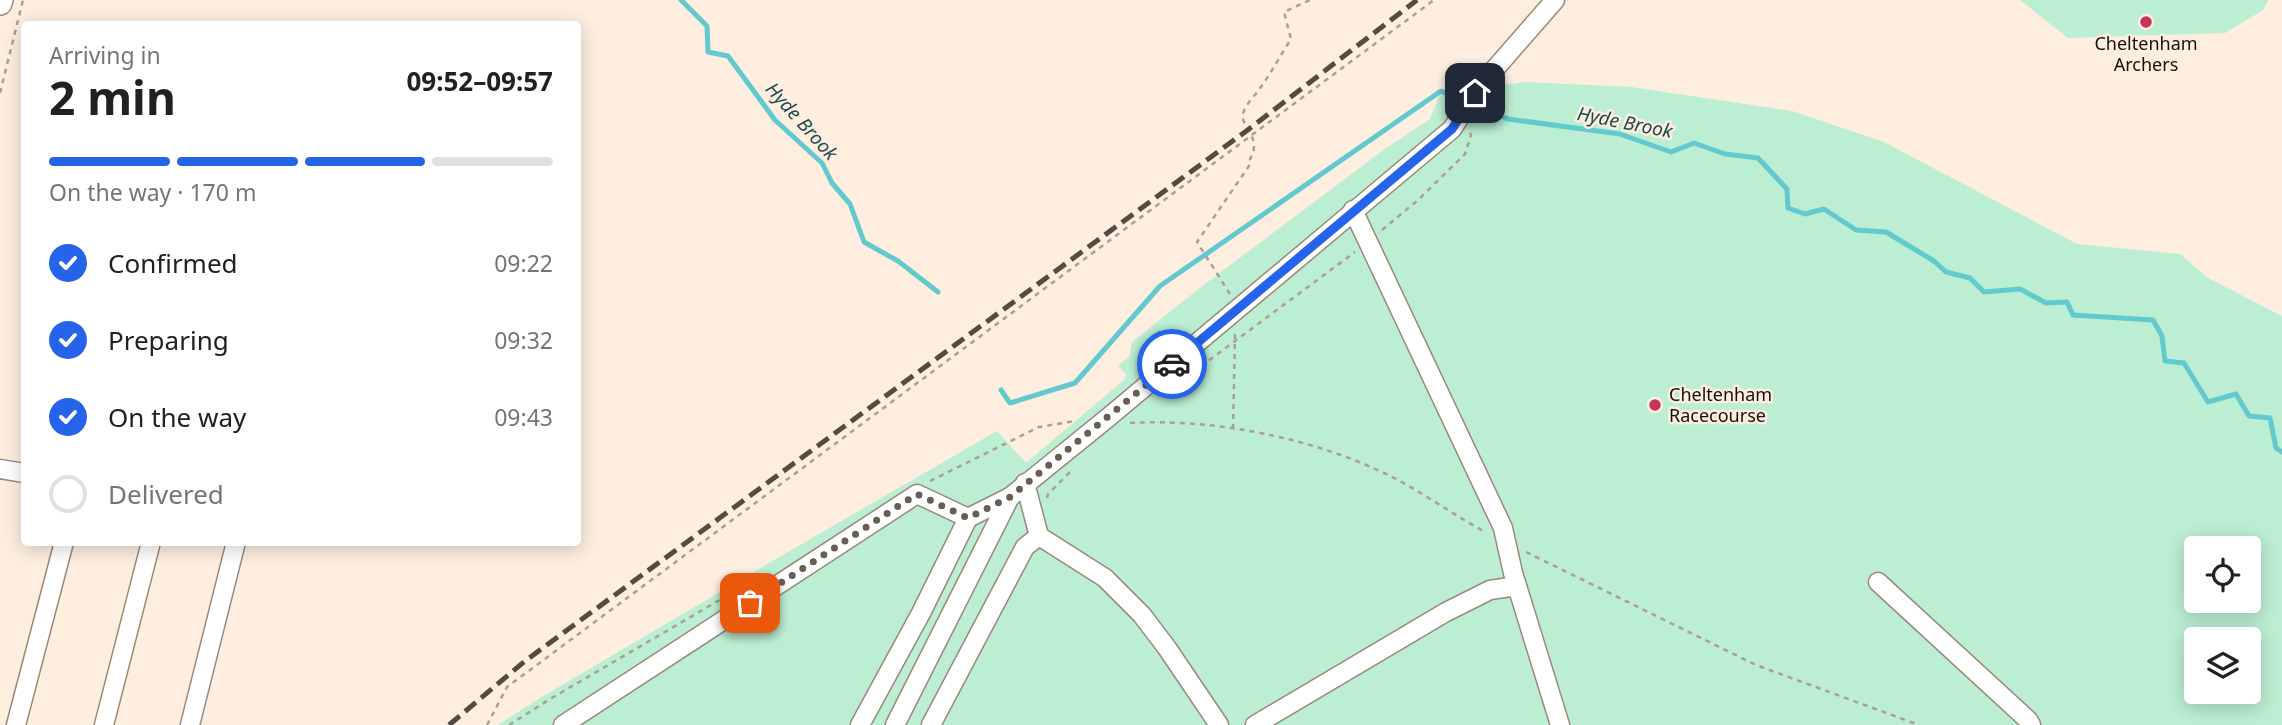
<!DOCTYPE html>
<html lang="en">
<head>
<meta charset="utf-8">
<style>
	:root { --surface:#fff; --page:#f2f2f2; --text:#202124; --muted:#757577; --line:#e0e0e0; --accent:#2563eb }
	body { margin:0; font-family:"Noto Sans",sans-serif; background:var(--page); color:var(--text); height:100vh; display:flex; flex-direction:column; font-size:26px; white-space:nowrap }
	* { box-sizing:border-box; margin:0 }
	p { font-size:23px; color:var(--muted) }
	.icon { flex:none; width:38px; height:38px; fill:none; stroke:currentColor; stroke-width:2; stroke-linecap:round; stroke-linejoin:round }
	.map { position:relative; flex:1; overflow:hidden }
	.side { position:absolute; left:21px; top:21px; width:560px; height:525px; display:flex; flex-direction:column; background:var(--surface); border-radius:7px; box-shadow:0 4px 18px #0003 }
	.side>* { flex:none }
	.controls { position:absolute; left:2184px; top:536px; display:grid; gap:14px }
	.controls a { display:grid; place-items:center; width:77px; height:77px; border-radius:7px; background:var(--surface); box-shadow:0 4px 18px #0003; font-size:35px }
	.pin { position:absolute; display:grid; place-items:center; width:60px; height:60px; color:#fff; margin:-30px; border-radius:14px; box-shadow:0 4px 10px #0006 }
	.courier { position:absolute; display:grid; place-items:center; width:70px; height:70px; margin:-35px; border:5px solid #2563eb; border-radius:50%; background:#fff; color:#222; box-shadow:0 2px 9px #0007 }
	.head em { font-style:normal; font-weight:700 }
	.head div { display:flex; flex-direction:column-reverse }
	.head { display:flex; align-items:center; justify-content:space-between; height:119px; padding:0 28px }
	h1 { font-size:46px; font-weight:700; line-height:52px }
	.bar { display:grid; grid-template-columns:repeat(4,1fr); gap:10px 7px; align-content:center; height:84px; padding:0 28px }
	.bar i { height:9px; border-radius:5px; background:var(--line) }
	.bar .on { background:var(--accent) }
	.bar p { grid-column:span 4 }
	ol { padding:0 28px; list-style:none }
	li { display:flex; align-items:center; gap:21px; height:77px }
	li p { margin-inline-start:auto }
	li .icon { padding:7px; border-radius:50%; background:var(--accent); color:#fff; stroke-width:4 }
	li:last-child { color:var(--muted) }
	li i { width:38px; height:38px; border:4px solid var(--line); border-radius:50% }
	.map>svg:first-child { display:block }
	.green { fill:#bbeed2; fill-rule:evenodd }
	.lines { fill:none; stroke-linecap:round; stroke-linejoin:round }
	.stream { stroke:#62cacf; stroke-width:5 }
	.minor-casing { stroke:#9a8979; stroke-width:21 }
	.major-casing { stroke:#9a8979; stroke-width:26 }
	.path { stroke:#ab9f94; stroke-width:2.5; stroke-dasharray:5 5; stroke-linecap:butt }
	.minor { stroke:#fff; stroke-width:18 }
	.major { stroke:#fff; stroke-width:23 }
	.rail { stroke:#544c43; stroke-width:5; stroke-dasharray:14 7; stroke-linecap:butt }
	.done { stroke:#685e56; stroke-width:7; stroke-dasharray:0 12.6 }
	.route { stroke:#2563eb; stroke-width:9 }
	.poi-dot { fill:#c43558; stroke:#fdeee0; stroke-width:2.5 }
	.labels { text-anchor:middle; stroke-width:5; stroke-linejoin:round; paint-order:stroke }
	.poi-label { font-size:18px; fill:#17110b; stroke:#fdeee0 }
	.water-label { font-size:19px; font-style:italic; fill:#1b4a4d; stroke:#fdeee0 }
</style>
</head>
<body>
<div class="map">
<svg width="2282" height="725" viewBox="0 0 2282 725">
	<rect width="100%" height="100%" fill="#fdeee0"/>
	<g class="green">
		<path d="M 2020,0 L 2268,0 L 2263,10 L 2225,33 L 2068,38 Z"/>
		<path d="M 1524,82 L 1631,87 L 1792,111 L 1884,142 L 2077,244 L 2180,254 L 2208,278 L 2282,316 L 2282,725 L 498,725 L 540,698 L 769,563 L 997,431 L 1026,463 L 1125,379 L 1126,374 L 1118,366 L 1129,357 L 1132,342 L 1201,287 L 1385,149 L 1430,119 L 1441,91 L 1485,99 L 1491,87 ZM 2196,548 L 2249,548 L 2249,600 L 2196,600 ZM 2196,639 L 2249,639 L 2249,691 L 2196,691 Z"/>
	</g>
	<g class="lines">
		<g class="stream">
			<path d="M 681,0 L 707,26 L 708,52 L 728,56 L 775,120 L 822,163 L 832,183 L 850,204 L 864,242 L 898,261 L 938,292"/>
			<path d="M 1001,390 L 1010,403 L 1075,383 L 1160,286 L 1441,91 L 1508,119 L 1620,134 L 1671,152 L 1694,143 L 1725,154 L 1758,158 L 1787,189 L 1788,208 L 1805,214 L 1824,209 L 1856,230 L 1886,232 L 1934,261 L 1946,272 L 1970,278 L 1984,292 L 2020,289 L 2046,303 L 2067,302 L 2073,315 L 2153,320 L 2162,336 L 2165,361 L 2184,363 L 2208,402 L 2236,394 L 2249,416 L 2270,418 L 2276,448 L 2282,452"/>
		</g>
		<defs>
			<g id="minor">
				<path d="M 1353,210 L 1503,528 L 1513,573 L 1560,725"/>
				<path d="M 0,469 L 24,473"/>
				<path d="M 1025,483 L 1039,536 L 1105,578 L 1142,615 L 1167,648 L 1219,725"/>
				<path d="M 1878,582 L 2028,720 L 2031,725"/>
				<path d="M 16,725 L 64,542"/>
				<path d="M 104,725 L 151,542"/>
				<path d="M 190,725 L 236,542"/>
				<path d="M 563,725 L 917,494 L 968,518 L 1010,497"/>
				<path d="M 860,725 L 921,613 L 968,518"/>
				<path d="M 895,725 L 1010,497 L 1110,416 L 1452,129 L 1480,86 L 1555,0"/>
				<path d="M 931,725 L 1025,547 L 1039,536"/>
				<path d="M 1255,725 L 1446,612 L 1490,590 L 1517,586"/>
			</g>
			<path id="major" d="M 0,3 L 1,0"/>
		</defs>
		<use href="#minor" class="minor-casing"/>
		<use href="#major" class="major-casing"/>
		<g class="path">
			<path d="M 0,93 L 23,0"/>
			<path d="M 1382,230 L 1418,200 L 1465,154 L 1471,135 L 1469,131"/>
			<path d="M 1230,294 L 1197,242 L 1251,163 L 1250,159 C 1263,137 1240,127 1243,114 C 1245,105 1253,98 1258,91 C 1270,75 1280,56 1291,39 L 1284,12 L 1310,0"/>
			<path d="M 1169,390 L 1355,252"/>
			<path d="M 1130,423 C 1214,418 1319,439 1394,478 C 1425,494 1454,515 1485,532"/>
			<path d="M 1233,429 L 1235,334"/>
			<path d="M 930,481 L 1039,427 L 1075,421"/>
			<path d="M 1047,498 L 1048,494 L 1072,470"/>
			<path d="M 1526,552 L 1756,665 L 1919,725"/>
			<path d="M 487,725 L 507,687 L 1434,0"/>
			<path d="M 509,725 L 550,699 L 735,591"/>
		</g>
		<use href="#minor" class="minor"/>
		<use href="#major" class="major"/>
		<path class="rail" d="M 449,725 L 525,661 L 1249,129 L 1417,0"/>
	</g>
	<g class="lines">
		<path class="done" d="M 750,603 L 917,494 L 968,518 L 1010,497 L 1172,364"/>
		<path class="route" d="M 1172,364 L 1452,129 L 1475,93"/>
	</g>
	<g class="poi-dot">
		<circle cx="2146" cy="22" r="7"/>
		<circle cx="1655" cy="405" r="7"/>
	</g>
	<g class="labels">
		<g class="poi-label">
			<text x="2146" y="50">Cheltenham<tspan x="2146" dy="21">Archers</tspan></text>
			<text x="1669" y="401" text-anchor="start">Cheltenham<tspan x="1669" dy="21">Racecourse</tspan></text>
		</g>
		<g class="water-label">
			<text transform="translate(802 121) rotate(48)" y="7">Hyde Brook</text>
			<text transform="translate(1625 122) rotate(11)" y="7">Hyde Brook</text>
		</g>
	</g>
</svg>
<div class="controls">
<a><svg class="icon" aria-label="locate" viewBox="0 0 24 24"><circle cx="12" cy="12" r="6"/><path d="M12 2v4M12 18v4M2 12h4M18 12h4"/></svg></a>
<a><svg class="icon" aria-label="layers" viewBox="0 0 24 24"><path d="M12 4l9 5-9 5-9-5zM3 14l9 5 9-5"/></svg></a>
</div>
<div class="pin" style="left:750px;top:603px;background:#ea580c"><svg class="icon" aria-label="bag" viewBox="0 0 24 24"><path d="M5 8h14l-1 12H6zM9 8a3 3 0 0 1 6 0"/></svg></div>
<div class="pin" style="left:1475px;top:93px;background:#1f2937"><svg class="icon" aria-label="home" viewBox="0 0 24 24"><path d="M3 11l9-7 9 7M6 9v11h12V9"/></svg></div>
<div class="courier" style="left:1172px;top:364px"><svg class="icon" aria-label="car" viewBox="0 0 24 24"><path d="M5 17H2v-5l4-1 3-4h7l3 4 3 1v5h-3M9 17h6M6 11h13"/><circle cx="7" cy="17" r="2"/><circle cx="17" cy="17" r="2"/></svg></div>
<section class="side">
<div class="head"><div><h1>2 min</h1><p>Arriving in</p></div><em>09:52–09:57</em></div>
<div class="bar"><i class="on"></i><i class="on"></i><i class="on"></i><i></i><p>On the way · 170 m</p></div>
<ol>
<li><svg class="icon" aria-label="check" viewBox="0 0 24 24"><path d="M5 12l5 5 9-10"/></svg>Confirmed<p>09:22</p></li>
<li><svg class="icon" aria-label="check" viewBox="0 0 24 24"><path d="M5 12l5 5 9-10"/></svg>Preparing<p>09:32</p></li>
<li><svg class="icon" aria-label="check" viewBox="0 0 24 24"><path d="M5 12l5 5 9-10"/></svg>On the way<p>09:43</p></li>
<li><i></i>Delivered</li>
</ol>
</section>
</div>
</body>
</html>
